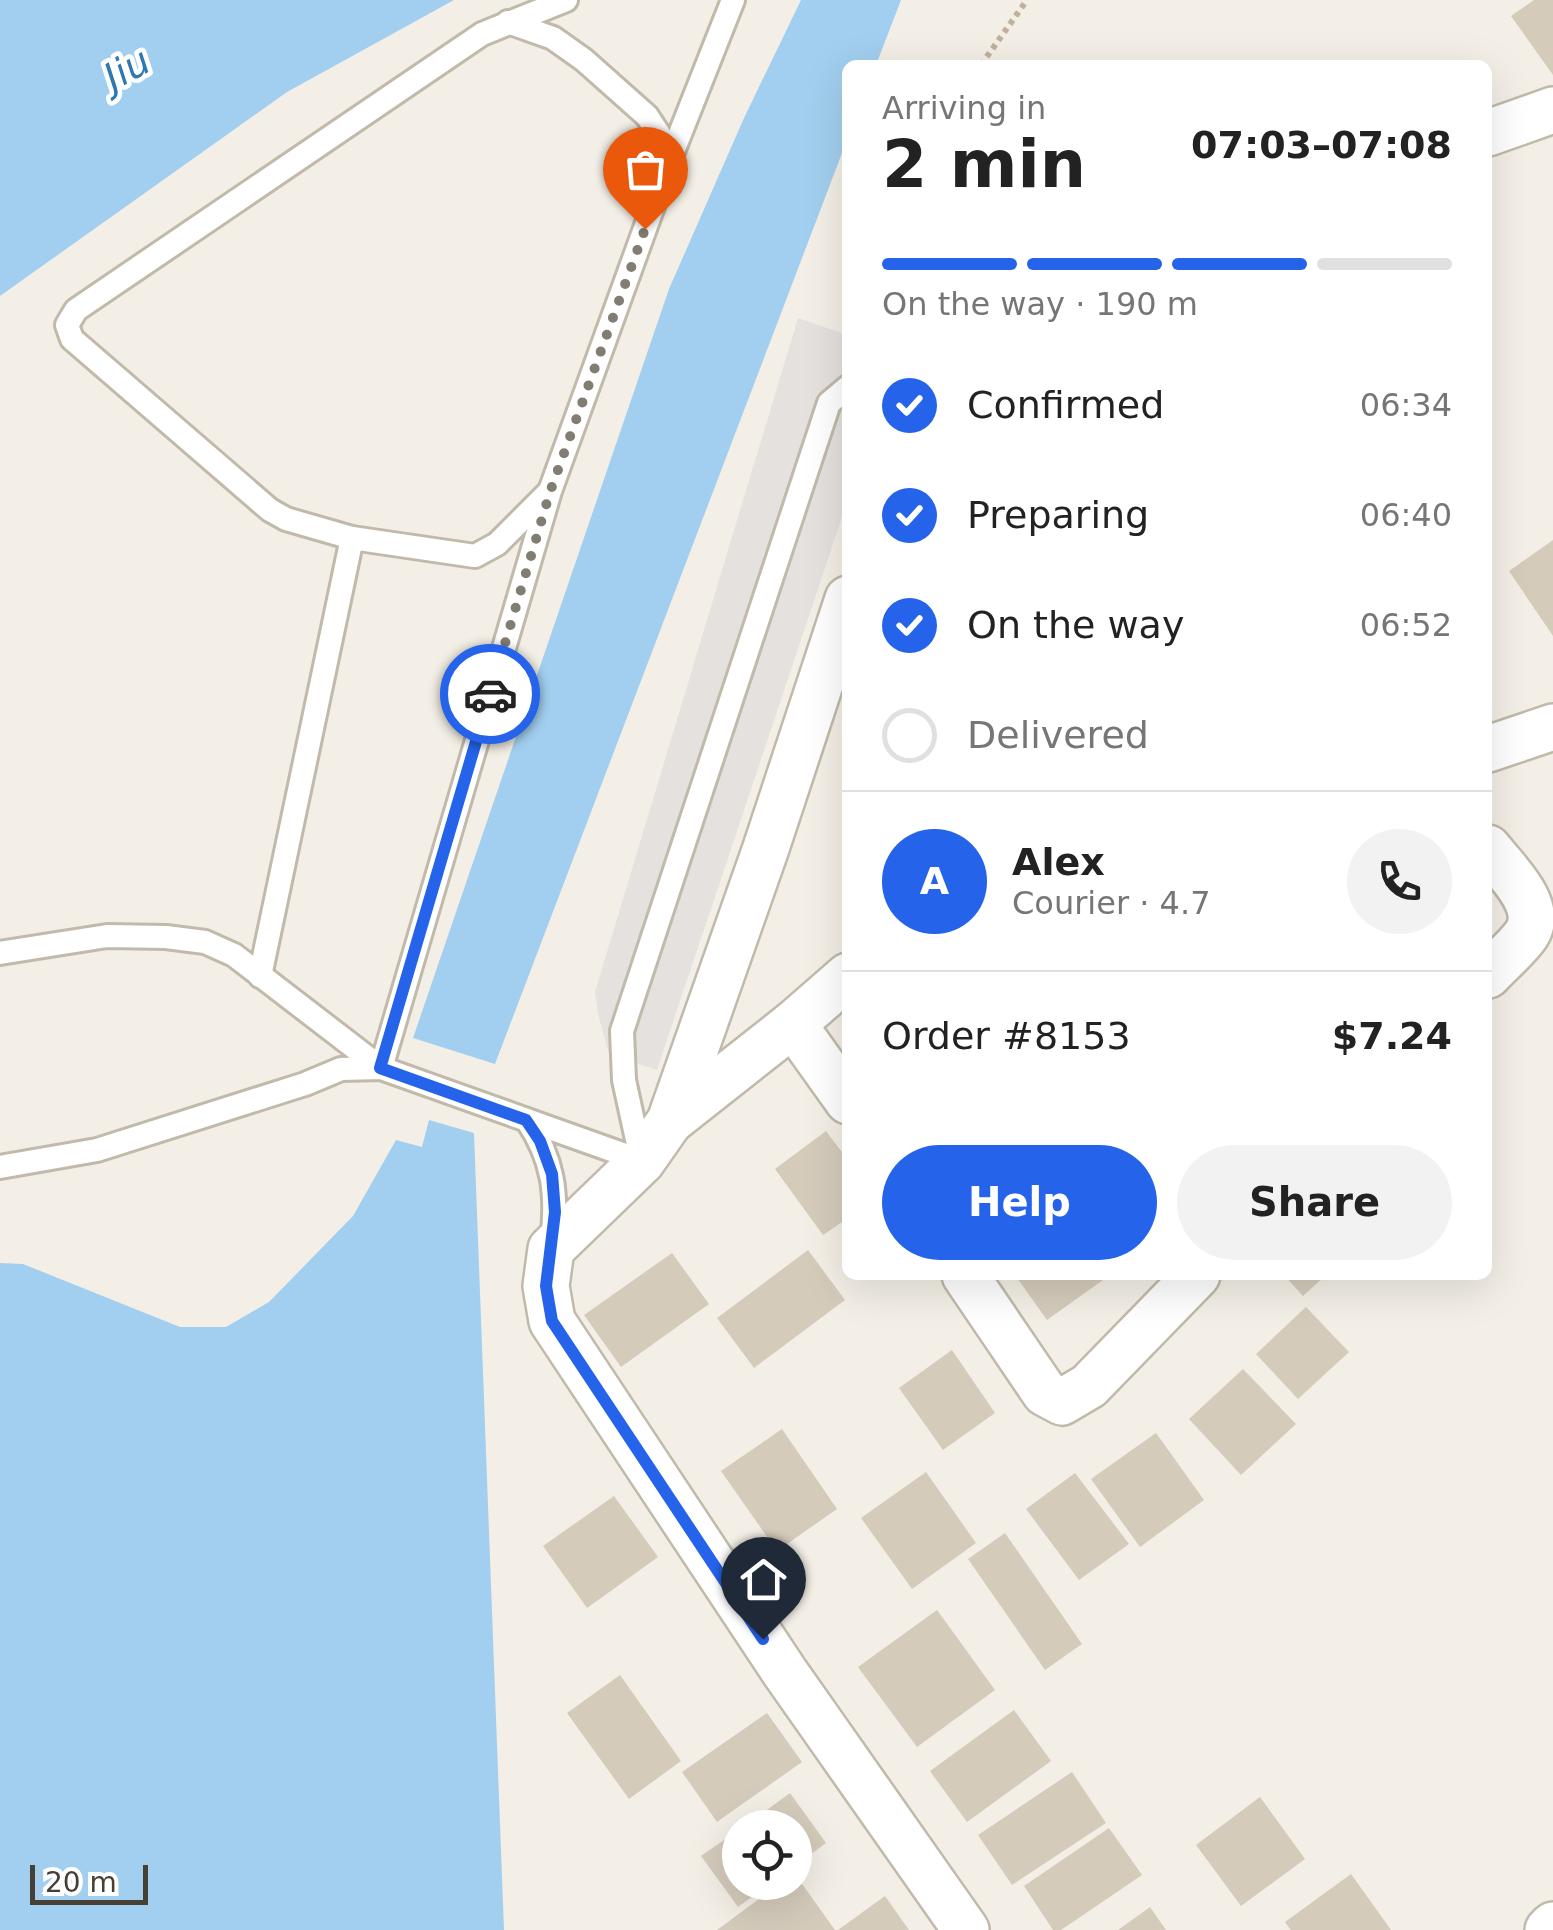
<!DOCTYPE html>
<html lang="en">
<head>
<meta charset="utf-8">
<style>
	:root { --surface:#fff; --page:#f2f2f2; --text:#222; --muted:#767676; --line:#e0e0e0; --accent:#2563eb }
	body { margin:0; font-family:"DejaVu Sans",sans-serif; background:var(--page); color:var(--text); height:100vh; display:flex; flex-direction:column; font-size:38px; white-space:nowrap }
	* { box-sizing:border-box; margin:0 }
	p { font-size:32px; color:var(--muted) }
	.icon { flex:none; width:55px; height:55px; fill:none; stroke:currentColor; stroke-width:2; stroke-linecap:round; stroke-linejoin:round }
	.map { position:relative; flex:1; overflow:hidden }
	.drawer { position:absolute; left:842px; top:60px; width:650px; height:1220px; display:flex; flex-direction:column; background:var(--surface); border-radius:15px; box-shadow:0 10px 40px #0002 }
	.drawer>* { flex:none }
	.tools { position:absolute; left:722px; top:1810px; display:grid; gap:20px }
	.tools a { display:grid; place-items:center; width:90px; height:90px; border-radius:50%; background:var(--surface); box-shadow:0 10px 40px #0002; font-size:50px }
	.scale { position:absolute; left:30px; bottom:25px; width:118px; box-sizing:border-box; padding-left:10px; border:5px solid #453f35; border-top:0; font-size:28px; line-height:35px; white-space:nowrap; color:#453f35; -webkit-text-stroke:8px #fff; paint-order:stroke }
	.pin { position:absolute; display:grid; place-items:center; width:85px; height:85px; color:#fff; margin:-102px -42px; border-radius:50% 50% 50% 0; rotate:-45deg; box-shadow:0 0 10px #0007 }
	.pin .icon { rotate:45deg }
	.courier { position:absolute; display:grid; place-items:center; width:100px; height:100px; margin:-50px; border:8px solid #2563eb; border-radius:50%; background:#fff; color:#222; box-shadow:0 2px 12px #0007 }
	.head em { font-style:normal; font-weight:800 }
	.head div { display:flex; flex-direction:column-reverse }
	.head { display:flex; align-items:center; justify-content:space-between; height:170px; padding:0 40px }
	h1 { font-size:65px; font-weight:800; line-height:75px }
	.bar { display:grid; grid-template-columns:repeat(4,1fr); gap:15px 10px; align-content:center; height:120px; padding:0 40px }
	.bar i { height:12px; border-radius:8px; background:var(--line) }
	.bar .current { background:var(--accent) }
	.bar p { grid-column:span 4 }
	.line { display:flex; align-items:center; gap:25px; padding:0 40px; border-top:2px solid var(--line) }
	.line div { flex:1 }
	.round { display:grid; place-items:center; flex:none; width:105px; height:105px; border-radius:52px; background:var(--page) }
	ol { padding:0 40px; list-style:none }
	li { display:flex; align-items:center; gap:30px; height:110px }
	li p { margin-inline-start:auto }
	li .icon { padding:10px; border-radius:50%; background:var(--accent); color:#fff; stroke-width:4 }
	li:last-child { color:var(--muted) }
	li i { width:55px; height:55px; border:5px solid var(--line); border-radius:50% }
	.button { display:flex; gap:20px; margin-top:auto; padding:20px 40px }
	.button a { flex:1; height:115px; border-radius:60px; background:var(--accent); color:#fff; font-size:40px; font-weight:800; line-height:115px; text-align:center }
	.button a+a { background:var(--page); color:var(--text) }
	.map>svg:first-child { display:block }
	.parking { fill:#e4e1de }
	.water { fill:#a2cfef }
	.building { fill:#d4cbbb }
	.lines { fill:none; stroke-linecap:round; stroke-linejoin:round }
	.service-casing { stroke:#c1baab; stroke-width:28 }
	.minor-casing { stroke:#c1baab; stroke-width:50 }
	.path { stroke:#c0b29a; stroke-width:6; stroke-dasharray:5 5; stroke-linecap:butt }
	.service { stroke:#fff; stroke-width:22 }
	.minor { stroke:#fff; stroke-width:45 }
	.done { stroke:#827d73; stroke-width:10; stroke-dasharray:0 18 }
	.route { stroke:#2563eb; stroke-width:12 }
	.labels { text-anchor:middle; stroke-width:9; stroke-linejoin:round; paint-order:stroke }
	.water-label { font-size:38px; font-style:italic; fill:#2f79b0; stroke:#fff }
</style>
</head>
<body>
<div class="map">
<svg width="1553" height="1930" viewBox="0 0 1553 1930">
	<rect width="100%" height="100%" fill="#f3efe6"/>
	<path class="parking" d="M 798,318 L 847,335 L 847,502 L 657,1070 L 609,1054 L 598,1014 L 595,992 Z"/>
	<g class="water">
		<path d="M 0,0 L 454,0 L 287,92 L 0,296 Z"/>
		<path d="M 801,0 L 901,0 L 876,65 L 848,65 L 847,140 L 495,1064 L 413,1038 L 669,289 L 744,118 Z"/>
		<path d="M 429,1120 L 474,1133 L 504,1930 L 0,1930 L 0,1263 L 23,1264 L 180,1327 L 226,1327 L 269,1302 L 353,1216 L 396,1140 L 422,1147 Z"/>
	</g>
	<g class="building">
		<path d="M 1534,0 L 1553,0 L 1553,75 L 1511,16 Z"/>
		<path d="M 1553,540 L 1553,636 L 1509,571 Z"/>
		<path d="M 826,1131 L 848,1160 L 848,1218 L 823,1235 L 775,1169 Z"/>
		<path d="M 808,1250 L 845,1300 L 754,1368 L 717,1318 Z"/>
		<path d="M 672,1253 L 709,1304 L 621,1367 L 584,1315 Z"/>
		<path d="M 1015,1275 L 1110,1275 L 1047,1320 Z"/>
		<path d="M 1284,1275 L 1326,1275 L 1303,1296 Z"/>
		<path d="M 1306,1307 L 1349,1352 L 1298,1399 L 1256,1354 Z"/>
		<path d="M 952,1350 L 995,1413 L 943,1450 L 899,1388 Z"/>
		<path d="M 1243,1369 L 1296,1424 L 1241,1475 L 1189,1419 Z"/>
		<path d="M 782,1429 L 837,1509 L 777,1551 L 721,1471 Z"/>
		<path d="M 1156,1433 L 1204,1500 L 1140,1547 L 1091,1479 Z"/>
		<path d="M 926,1472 L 976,1543 L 912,1589 L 861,1518 Z"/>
		<path d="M 1075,1473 L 1129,1544 L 1079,1580 L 1026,1509 Z"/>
		<path d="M 614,1496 L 658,1557 L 587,1608 L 543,1546 Z"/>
		<path d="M 1005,1533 L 1082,1644 L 1045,1670 L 968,1559 Z"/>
		<path d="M 937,1610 L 995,1690 L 917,1747 L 858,1667 Z"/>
		<path d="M 620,1675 L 681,1761 L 629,1799 L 567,1713 Z"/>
		<path d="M 1014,1710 L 1051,1761 L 967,1822 L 930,1771 Z"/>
		<path d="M 767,1713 L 802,1762 L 717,1822 L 682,1772 Z"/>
		<path d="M 1072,1772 L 1106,1823 L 1012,1885 L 978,1835 Z"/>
		<path d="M 790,1793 L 826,1843 L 795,1866 L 795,1828 L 742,1828 Z"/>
		<path d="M 1260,1797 L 1305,1859 L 1241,1906 L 1196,1845 Z"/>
		<path d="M 1109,1828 L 1142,1875 L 1061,1930 L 1053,1930 L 1024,1886 Z"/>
		<path d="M 740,1829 L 740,1882 L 772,1882 L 738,1907 L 701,1856 Z"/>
		<path d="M 795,1874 L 835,1930 L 717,1930 L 782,1882 L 795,1882 Z"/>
		<path d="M 1351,1874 L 1391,1930 L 1291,1930 L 1285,1922 Z"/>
		<path d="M 885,1896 L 909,1930 L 838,1930 Z"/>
		<path d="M 1150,1907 L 1166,1930 L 1118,1930 Z"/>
	</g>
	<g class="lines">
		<defs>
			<g id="service">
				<path d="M 508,22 L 553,38 L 584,60 L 647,116 L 672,154"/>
				<path d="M 352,538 L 475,556 L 497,544 L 548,493"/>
				<path d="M 0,953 L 107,936 L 166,937 L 205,942 L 234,955 L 381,1068 L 550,491 L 672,154 L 733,0"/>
				<path d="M 260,976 L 352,538 L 286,519 L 270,510 L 72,339 L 67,325 L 76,310 L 482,34 L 566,0"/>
				<path d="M 527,1120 L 642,1161"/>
				<path d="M 641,1158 L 624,1080 L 622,1031 L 829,403 L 848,387"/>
				<path d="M 0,1167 L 97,1150 L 305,1084 L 341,1069 L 381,1068 L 527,1120 C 553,1159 558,1194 552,1241"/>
			</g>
			<g id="minor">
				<path d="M 1488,133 L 1553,110"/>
				<path d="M 848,599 L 766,848 L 670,1121 L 642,1161 L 551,1249 L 546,1286 L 552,1321 L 784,1671 L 966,1930"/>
				<path d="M 1488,749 L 1553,727"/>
				<path d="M 1488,848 C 1504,869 1546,906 1526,935 C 1516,949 1500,962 1488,975"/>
				<path d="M 793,1024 L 848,1101"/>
				<path d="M 670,1121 L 793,1024 L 848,976"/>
				<path d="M 965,1275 L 1045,1393 L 1062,1402 L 1089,1386 L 1197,1275"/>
				<path d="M 1548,1930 L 1553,1925"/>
			</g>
		</defs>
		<use href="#service" class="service-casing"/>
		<use href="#minor" class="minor-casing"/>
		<path class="path" d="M 981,65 L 1027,0"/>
		<use href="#service" class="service"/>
		<use href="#minor" class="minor"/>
	</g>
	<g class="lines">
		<path class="done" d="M 490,694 L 550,492 L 645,229"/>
		<path class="route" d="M 490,694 L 380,1068 L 526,1120 L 540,1141 L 552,1174 L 555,1212 L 546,1286 L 552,1321 L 763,1639"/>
	</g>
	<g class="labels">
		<g class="water-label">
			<text transform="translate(127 69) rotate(-29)" y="13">Jiu</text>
		</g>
	</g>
</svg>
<div class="tools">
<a><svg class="icon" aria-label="locate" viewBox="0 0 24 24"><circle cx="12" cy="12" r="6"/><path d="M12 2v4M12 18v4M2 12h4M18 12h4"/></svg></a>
</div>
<div class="scale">20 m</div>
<div class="pin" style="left:645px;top:229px;background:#ea580c"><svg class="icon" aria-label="bag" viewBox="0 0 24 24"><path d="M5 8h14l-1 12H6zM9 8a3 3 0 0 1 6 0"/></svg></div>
<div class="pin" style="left:763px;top:1639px;background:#1f2937"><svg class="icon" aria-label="home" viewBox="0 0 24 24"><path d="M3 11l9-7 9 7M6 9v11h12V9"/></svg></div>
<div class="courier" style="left:490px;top:694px"><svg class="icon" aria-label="car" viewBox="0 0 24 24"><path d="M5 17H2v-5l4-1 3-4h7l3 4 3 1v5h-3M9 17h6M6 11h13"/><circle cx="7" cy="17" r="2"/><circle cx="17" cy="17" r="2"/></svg></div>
<section class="drawer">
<div class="head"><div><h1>2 min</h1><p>Arriving in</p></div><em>07:03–07:08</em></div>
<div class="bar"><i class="current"></i><i class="current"></i><i class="current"></i><i></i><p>On the way · 190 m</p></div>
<ol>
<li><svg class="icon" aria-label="check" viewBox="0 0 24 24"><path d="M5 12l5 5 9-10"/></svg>Confirmed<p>06:34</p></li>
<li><svg class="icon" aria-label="check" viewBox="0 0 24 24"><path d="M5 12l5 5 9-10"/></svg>Preparing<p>06:40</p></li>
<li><svg class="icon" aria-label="check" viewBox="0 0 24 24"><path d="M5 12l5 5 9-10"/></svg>On the way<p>06:52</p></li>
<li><i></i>Delivered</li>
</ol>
<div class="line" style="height:180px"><b class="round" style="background:var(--accent);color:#fff">A</b><div><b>Alex</b><p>Courier · 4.7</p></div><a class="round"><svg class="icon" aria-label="phone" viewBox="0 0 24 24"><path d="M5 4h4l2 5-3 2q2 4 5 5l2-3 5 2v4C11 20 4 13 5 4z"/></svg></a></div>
<div class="line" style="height:130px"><div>Order #8153</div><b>$7.24</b></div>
<div class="button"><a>Help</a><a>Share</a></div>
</section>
</div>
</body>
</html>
